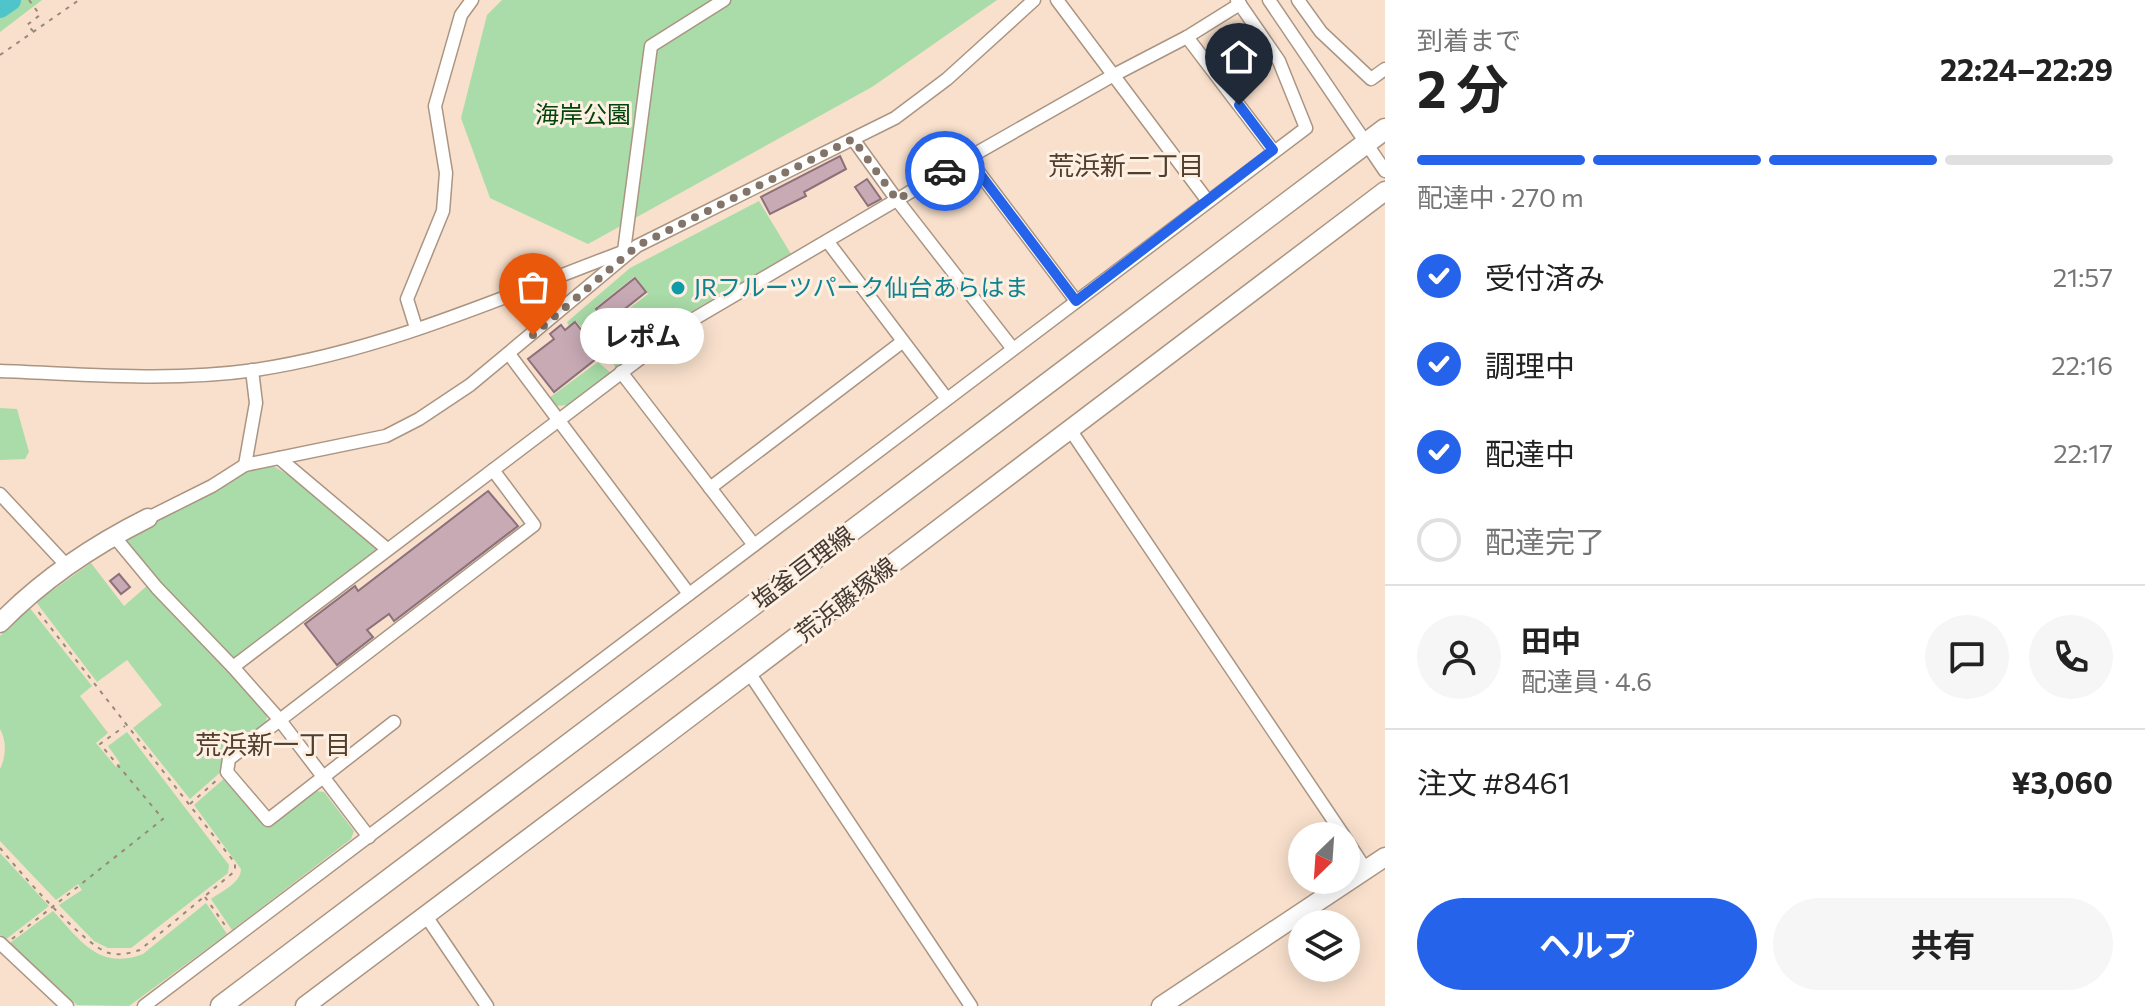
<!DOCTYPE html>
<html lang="ja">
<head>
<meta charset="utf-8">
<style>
	:root { --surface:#fff; --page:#f6f6f6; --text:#222; --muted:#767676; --line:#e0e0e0; --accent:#2563eb }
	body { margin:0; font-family:Commissioner,"Noto Sans JP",sans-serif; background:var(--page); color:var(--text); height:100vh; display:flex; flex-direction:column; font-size:30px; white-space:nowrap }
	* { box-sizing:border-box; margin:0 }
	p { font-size:26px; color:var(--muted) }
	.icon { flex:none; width:44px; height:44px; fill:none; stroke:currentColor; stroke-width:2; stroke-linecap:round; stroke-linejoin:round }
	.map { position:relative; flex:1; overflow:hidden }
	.side { display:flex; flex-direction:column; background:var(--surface); width:760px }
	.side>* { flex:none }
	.needle { width:52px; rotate:205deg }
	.tools { position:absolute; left:1288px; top:822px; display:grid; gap:16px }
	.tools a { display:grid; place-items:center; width:72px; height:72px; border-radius:50%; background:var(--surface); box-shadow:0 4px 20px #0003; font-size:40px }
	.pin { position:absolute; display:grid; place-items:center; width:68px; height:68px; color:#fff; margin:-82px -34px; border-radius:50% 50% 50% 0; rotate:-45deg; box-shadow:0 0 8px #0007 }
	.pin .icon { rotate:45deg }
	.courier { position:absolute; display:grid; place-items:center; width:80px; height:80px; margin:-40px; border:6px solid #2563eb; border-radius:50%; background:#fff; color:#222; box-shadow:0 2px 10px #0007 }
	.bubble { position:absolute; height:56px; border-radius:28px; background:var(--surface); box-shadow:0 4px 20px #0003; font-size:26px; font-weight:700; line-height:56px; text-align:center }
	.headline em { font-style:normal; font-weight:700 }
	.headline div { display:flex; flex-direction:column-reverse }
	.headline { display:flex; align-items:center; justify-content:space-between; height:136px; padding:0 32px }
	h1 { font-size:52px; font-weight:700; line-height:60px }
	.bar { display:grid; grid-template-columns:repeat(4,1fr); gap:12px 8px; align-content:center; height:96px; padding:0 32px }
	.bar i { height:10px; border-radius:6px; background:var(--line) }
	.bar .selected { background:var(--accent) }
	.bar p { grid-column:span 4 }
	.line { display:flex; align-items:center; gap:20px; padding:0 32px; border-top:2px solid var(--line) }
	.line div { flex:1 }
	.round { display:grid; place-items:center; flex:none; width:84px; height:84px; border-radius:42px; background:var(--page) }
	ol { padding:0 32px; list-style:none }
	li { display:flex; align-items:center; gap:24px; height:88px }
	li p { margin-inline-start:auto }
	li .icon { padding:8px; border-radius:50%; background:var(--accent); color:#fff; stroke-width:4 }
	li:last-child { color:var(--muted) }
	li i { width:44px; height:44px; border:4px solid var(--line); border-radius:50% }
	.primary-button { display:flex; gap:16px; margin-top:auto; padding:16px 32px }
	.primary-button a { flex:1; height:92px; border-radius:48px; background:var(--accent); color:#fff; font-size:32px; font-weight:700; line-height:92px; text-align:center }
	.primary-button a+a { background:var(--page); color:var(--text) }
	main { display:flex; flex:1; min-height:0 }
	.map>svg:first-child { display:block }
	.green { fill:#a9dca8 }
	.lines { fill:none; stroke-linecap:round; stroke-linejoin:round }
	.river { stroke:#50c4cb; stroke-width:22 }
	.building { fill:#c8aab5; stroke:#8c707a; stroke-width:2 }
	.street-casing { stroke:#ab9582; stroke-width:15 }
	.secondary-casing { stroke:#ab9582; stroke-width:21 }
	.primary-casing { stroke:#ab9582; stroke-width:23 }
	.path { stroke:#99897b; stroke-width:2; stroke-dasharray:4 6; stroke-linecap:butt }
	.street { stroke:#fff; stroke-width:12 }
	.secondary { stroke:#fff; stroke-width:18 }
	.primary { stroke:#fff; stroke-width:20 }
	.done { stroke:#827468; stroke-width:8; stroke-dasharray:0 14.4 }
	.route { stroke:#2563eb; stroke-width:10 }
	.culture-dot { fill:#0f9aa8; stroke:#feefe3; stroke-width:3 }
	.labels { text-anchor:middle; stroke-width:6; stroke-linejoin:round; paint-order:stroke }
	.park-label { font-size:24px; fill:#01440a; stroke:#feefe3 }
	.culture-label { font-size:24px; fill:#0d838f; stroke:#feefe3; text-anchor:start }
	.street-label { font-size:24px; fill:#433a32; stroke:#feefe3 }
	.neighbourhood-label { font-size:26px; fill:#513e2d; stroke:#feefe3 }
</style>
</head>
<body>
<main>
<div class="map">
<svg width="1385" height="1006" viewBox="0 0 1385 1006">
	<rect width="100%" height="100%" fill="#f8e0cc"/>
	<g class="green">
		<path d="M 0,0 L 42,0 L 0,32 Z"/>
		<path d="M 502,0 L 997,0 L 872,87 L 588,244 L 490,198 L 461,118 L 487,15 Z"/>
		<path d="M 759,201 L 791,254 L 682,317 L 616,368 L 609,358 L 606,360 L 586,333 L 603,320 L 608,325 L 648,294 L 635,276 L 595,308 L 599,314 L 582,328 L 576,321 L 569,326 L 567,322 L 630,268 Z"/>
		<path d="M 598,362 L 611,373 L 568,405 L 556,406 L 549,398 Z"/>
		<path d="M 0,408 L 17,409 L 29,452 L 25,459 L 0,460 Z"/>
		<path d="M 273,466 L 297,480 L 378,546 L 378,556 L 239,659 L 231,659 L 125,544 L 124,537 L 241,473 Z"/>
		<path d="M 91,563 L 124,606 L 148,585 L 229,670 L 267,715 L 266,725 L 223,770 L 190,799 L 133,728 L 162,705 L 127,660 L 97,682 L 36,602 Z"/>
		<path d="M 29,607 L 92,686 L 80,696 L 108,733 L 96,743 L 116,767 L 120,763 L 108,746 L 127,732 L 229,865 L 228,873 L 131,948 L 108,948 L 94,941 L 59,905 L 82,890 L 78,884 L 56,900 L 0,841 L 0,769 C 6,757 7,741 0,729 L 0,636 Z"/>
		<path d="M 227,776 L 267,827 L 315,791 L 324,792 L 354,831 L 351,839 L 232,930 L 211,899 C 222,891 241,883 241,869 L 194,805 Z"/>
		<path d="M 0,853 L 49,906 L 5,940 L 0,934 Z"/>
		<path d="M 206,903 L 227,934 L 129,1006 L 77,1005 L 10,943 L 53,911 C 80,940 99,971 143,954 Z"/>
	</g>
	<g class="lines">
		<path class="river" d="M 0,7 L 10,0"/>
	</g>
	<g class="building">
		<path d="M 840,156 L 846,169 L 804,192 L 806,196 L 770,214 L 761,197 Z"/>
		<path d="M 867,179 L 881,199 L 868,206 L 855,187 Z"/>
		<path d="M 635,278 L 646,292 L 607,323 L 596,309 Z"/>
		<path d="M 575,322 L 601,355 L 554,392 L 528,359 L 554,339 L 550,334 L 561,325 L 565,330 Z"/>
		<path d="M 488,491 L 518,526 L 394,621 L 389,614 L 367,630 L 373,637 L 337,665 L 305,624 L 355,586 L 358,591 Z"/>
		<path d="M 119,574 L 130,587 L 121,594 L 110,581 Z"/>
	</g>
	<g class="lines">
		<defs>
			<g id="street">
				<path d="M 1057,0 L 1207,200"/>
				<path d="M 1269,0 L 1385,171"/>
				<path d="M 1298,0 L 1321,32 L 1371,79 L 1385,69"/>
				<path d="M 1187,37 L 1273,150"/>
				<path d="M 853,139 L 897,200 L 1013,349"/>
				<path d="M 968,158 L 1076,301"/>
				<path d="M 828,242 L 947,399"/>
				<path d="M 624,251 L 651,46 L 724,0"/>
				<path d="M 416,328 L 407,299 L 443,211 L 446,173 L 435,106 L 461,15 L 472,0"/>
				<path d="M 509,354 L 689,594"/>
				<path d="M 0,371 C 85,374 170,382 255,370 C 383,351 505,296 625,251"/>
				<path d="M 621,372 L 754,545"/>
				<path d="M 1069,428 L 1344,836"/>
				<path d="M 279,458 L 387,549"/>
				<path d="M 245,465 L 256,403 L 252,370"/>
				<path d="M 710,488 L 902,342"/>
				<path d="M 0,494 L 68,567"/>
				<path d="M 148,518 L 212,486 L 245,465 L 386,436 L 419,419 L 470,385 L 637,246 L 895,118 L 947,79 L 1034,0"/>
				<path d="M 113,535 L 157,588 L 233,667 L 279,719 L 369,837"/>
				<path d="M 233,667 L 687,323 L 968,158 L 1112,76 L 1187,37 L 1240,4"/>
				<path d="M 750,674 L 971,1006"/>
				<path d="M 394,722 L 268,820 L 227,772 L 229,759 L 534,525 L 493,470"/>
				<path d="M 1346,839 L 1366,870"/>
				<path d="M 426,916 L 487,1006"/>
				<path d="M 0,943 L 67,1006"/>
				<path d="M 144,1006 L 1306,128 L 1279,61 L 1237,0"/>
			</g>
			<g id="secondary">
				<path d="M 0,623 C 42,580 94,545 148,518"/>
				<path d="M 305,1006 C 667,737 1024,462 1385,191"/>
				<path d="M 1161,1006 L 1385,857"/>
			</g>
			<path id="primary" d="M 221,1006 L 1385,129"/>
		</defs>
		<use href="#street" class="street-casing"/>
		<use href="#secondary" class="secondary-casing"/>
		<use href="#primary" class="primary-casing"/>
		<g class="path">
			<path d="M 29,0 L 40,15 L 27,25 L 33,31"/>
			<path d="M 0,55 L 79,0"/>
			<path d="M 190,804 L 218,779"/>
			<path d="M 0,848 C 18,870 84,946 109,953 C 119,956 130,953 140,950 L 235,871 L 235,863 L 36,609"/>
			<path d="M 205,897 L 227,928"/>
			<path d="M 12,939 L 163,819 L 100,744 L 125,726"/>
		</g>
		<use href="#street" class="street"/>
		<use href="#secondary" class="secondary"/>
		<use href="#primary" class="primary"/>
	</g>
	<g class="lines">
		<path class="done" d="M 533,335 L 637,246 L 853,139 L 897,200 L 945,171"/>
		<path class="route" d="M 945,171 L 968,158 L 1076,301 L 1273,150 L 1239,105"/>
	</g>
	<circle class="culture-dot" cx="678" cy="288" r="8"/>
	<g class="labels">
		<g class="park-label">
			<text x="583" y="123">海岸公園</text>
		</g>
		<g class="culture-label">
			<text x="694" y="296">JRフルーツパーク仙台あらはま</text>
		</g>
		<g class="street-label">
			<text transform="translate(803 568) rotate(-37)" y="8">塩釜亘理線</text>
			<text transform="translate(846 600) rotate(-38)" y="8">荒浜藤塚線</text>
		</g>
		<g class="neighbourhood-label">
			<text x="1126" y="175">荒浜新二丁目</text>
			<text x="273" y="754">荒浜新一丁目</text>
		</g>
	</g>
</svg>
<div class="tools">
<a><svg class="needle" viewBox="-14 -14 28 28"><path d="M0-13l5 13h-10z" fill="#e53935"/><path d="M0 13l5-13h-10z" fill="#767676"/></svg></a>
<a><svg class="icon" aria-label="layers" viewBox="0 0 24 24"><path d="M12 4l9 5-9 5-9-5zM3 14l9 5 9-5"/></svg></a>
</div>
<div class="pin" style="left:533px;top:335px;background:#ea580c"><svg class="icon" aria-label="bag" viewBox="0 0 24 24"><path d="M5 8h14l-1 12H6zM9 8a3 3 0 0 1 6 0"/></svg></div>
<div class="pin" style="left:1239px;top:105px;background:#1f2937"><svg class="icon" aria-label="home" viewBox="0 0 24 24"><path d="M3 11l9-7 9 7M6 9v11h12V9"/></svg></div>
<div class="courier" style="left:945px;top:171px"><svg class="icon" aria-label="car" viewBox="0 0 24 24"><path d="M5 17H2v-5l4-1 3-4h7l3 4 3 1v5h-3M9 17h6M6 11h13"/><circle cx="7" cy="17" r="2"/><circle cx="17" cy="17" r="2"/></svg></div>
<div class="bubble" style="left:580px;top:308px;width:124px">レポム</div>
</div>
<section class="side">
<div class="headline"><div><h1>2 分</h1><p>到着まで</p></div><em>22:24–22:29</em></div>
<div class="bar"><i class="selected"></i><i class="selected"></i><i class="selected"></i><i></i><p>配達中 · 270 m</p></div>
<ol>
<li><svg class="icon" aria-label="check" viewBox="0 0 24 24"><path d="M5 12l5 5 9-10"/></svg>受付済み<p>21:57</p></li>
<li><svg class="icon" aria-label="check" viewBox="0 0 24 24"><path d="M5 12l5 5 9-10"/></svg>調理中<p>22:16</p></li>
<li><svg class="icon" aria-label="check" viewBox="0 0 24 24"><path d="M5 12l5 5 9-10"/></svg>配達中<p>22:17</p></li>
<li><i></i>配達完了</li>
</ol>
<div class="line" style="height:144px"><a class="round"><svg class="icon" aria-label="person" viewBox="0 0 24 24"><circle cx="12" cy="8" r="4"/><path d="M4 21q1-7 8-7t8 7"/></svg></a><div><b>田中</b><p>配達員 · 4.6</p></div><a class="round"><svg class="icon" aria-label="chat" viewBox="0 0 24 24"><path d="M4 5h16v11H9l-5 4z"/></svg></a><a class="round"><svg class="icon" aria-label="phone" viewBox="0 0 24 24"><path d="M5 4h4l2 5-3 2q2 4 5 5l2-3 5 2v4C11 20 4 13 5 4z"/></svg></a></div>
<div class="line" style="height:104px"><div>注文 #8461</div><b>¥3,060</b></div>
<div class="primary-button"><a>ヘルプ</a><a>共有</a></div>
</section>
</main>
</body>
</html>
